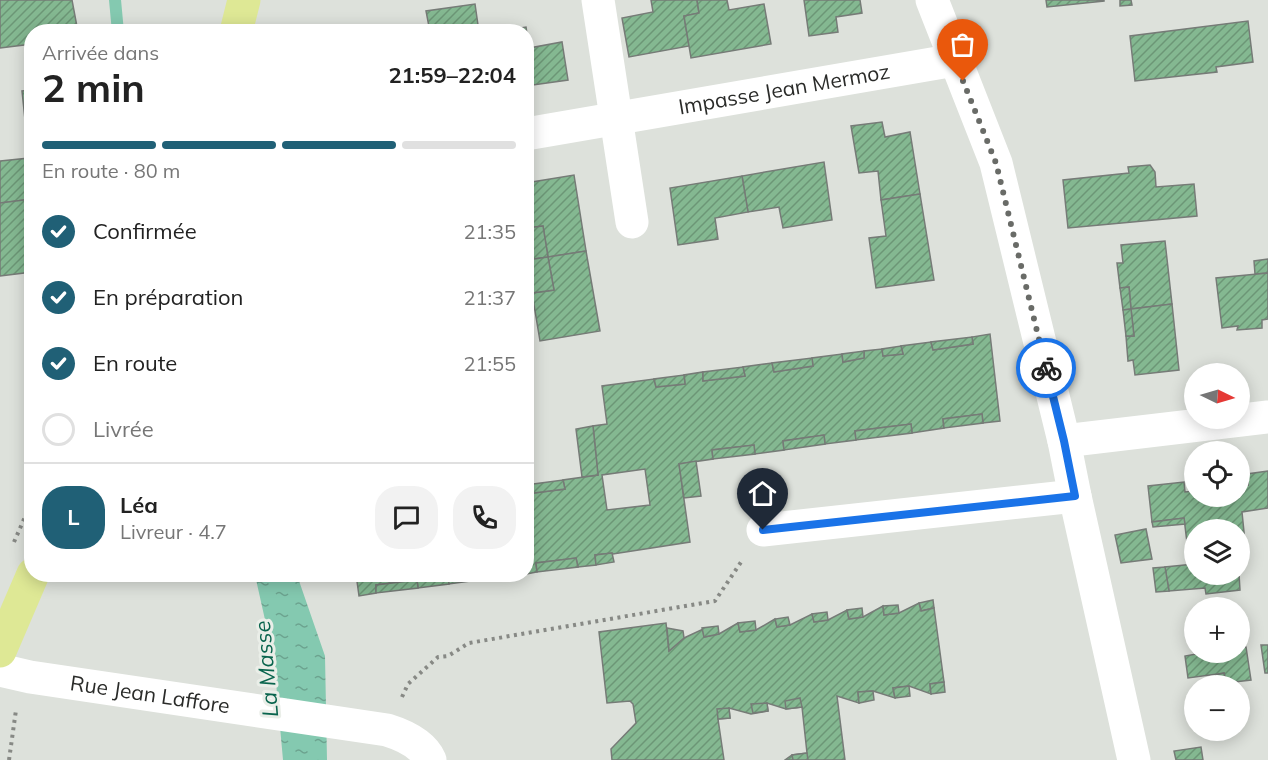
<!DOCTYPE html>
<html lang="fr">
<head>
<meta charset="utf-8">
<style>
	:root { --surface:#fff; --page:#f2f2f2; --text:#222; --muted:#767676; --line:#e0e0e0; --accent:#206076 }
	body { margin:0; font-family:Mulish,sans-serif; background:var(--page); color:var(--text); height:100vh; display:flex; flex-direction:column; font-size:22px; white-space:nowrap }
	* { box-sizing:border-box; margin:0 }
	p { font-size:20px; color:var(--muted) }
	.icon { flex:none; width:33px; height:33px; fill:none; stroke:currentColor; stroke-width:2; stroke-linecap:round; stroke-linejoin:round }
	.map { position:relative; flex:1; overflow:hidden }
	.sheet { position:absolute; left:24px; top:24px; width:510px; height:558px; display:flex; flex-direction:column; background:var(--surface); border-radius:24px; box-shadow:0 3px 15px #0003 }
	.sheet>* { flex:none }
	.needle { width:39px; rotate:95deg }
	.tools { position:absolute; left:1184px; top:363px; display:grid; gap:12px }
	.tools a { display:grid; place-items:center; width:66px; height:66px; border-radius:50%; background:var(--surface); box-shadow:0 3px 15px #0003; font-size:30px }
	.pin { position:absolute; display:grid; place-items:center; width:51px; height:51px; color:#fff; margin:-62px -26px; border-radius:50% 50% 50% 0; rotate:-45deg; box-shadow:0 0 6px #0007 }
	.pin .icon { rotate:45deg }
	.courier { position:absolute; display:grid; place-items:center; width:60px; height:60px; margin:-30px; border:4px solid #1a73e8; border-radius:50%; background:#fff; color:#222; box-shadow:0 2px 8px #0007 }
	.summary em { font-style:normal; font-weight:700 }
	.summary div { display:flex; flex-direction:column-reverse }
	.summary { display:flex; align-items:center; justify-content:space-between; height:102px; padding:0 18px }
	h1 { font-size:39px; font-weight:700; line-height:45px }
	.bar { display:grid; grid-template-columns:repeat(4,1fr); gap:9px 6px; align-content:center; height:72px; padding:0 18px }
	.bar i { height:8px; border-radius:4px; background:var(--line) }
	.bar .selected { background:var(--accent) }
	.bar p { grid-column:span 4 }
	.line { display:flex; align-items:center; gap:15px; padding:0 18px; border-top:2px solid var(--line) }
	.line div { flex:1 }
	.round { display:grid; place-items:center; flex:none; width:63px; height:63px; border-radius:24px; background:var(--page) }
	ol { padding:0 18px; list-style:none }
	li { display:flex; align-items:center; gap:18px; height:66px }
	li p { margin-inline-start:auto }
	li .icon { padding:6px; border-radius:50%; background:var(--accent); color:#fff; stroke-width:4 }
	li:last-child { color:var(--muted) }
	li i { width:33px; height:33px; border:3px solid var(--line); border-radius:50% }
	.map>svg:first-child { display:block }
	.water { fill:url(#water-ripples) }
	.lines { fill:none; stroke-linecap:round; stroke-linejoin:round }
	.stream { stroke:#84c9b0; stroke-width:12 }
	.building { fill:url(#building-hatch); stroke:#767b77; stroke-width:1.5; fill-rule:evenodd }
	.path { stroke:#878985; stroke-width:4; stroke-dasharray:3 4.5; stroke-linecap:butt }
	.minor { stroke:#fff; stroke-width:33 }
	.major { stroke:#dee895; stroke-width:33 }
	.done { stroke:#696b67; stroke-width:6; stroke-dasharray:0 10.8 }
	.route { stroke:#1a73e8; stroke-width:8 }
	.labels { text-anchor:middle; stroke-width:6; stroke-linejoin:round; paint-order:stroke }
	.street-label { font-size:21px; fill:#2a2b29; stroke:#eaeee8 }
	.water-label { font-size:22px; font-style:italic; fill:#09644d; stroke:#eaeee8 }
</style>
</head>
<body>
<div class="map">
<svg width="1268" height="760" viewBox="0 0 1268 760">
	<defs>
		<pattern id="water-ripples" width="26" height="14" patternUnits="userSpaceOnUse" patternTransform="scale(1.5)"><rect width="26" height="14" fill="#84c9b0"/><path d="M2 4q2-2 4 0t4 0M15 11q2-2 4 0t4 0" fill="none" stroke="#6ca38f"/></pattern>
		<pattern id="building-hatch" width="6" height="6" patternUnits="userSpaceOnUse" patternTransform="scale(1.5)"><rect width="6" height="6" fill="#84b891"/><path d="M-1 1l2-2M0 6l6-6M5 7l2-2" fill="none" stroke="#6c9676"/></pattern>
	</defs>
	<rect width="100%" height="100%" fill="#dde1db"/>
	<path class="water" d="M 255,575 L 297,575 L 325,656 L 327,760 L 283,760 L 274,660 Z"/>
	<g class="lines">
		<path class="stream" d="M 115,0 L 118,32"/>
	</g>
	<g class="building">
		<path d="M 0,0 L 72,0 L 78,32 L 32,32 L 32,44 L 0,48 Z"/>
		<path d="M 651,0 L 697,0 L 699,13 L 684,16 L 689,46 L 629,57 L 622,18 L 653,12 Z"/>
		<path d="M 697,0 L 727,0 L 729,10 L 764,4 L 771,44 L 691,58 L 684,16 L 699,13 Z"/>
		<path d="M 804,0 L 860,0 L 862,13 L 836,17 L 838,32 L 809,36 Z"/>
		<path d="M 1046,0 L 1104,0 L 1104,1 L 1047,7 Z"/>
		<path d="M 1120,0 L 1131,0 L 1132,5 L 1120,6 Z"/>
		<path d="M 475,4 L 479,32 L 430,32 L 426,11 Z"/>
		<path d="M 1248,21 L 1253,62 L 1216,67 L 1217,72 L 1135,81 L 1130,36 Z"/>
		<path d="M 526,27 L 529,48 L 562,42 L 568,80 L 526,86 L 526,32 L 495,32 Z"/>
		<path d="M 32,90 L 32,199 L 0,203 L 0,161 L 29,158 L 22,91 Z"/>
		<path d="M 882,122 L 885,137 L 910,132 L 920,194 L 881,200 L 878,171 L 859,173 L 851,126 Z"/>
		<path d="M 824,162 L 832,220 L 783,228 L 779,207 L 748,212 L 742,176 Z"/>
		<path d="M 1150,165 L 1155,172 L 1156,187 L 1194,184 L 1197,216 L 1068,228 L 1063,180 L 1129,173 L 1128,167 Z"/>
		<path d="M 574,175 L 586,251 L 548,257 L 543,226 L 526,228 L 526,183 Z"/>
		<path d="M 742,176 L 748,212 L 715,218 L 718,239 L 678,245 L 670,188 Z"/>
		<path d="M 920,194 L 934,280 L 876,288 L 869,238 L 886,236 L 881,200 Z"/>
		<path d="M 32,199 L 32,272 L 0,276 L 0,203 Z"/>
		<path d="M 543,226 L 548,257 L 527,260 L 526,228 Z"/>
		<path d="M 1165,241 L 1172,304 L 1131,309 L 1129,287 L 1120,288 L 1117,263 L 1123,263 L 1121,245 Z"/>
		<path d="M 586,251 L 600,331 L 540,341 L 532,293 L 554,290 L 548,257 Z"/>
		<path d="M 548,257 L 554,290 L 532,293 L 527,260 Z"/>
		<path d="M 1268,259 L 1268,273 L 1255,274 L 1254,261 Z"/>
		<path d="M 1268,273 L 1268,319 L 1262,320 L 1262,328 L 1237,330 L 1238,326 L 1222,328 L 1216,278 Z"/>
		<path d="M 1129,287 L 1131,309 L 1123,310 L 1120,288 Z"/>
		<path d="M 1172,304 L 1179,370 L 1135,375 L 1133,360 L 1128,361 L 1126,336 L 1134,336 L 1131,309 Z"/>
		<path d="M 1131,309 L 1134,336 L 1126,336 L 1123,310 Z"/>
		<path d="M 990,334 L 1000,421 L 983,423 L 982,414 L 943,419 L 944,428 L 912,433 L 911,424 L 855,431 L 856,440 L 825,444 L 824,435 L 783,441 L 784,450 L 755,454 L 754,445 L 712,450 L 713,459 L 679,464 L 690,542 L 613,554 L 612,553 L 595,555 L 596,565 L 578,567 L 576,558 L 536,563 L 537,572 L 526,574 L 526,494 L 565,489 L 563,480 L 598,475 L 593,426 L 607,424 L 602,386 L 654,379 L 656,387 L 685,384 L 684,375 L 703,372 L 703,381 L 745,376 L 743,367 L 772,363 L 774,372 L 813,366 L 812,358 L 842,354 L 843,362 L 864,358 L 864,351 L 882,349 L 883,356 L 903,354 L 901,346 L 931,342 L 933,350 L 973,344 L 972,337 ZM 645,469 L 650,505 L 607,510 L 602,475 Z"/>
		<path d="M 972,337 L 973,344 L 933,350 L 931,342 Z"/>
		<path d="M 901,346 L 903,354 L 883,356 L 882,349 Z"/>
		<path d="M 864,351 L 864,358 L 843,362 L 842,354 Z"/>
		<path d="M 812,358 L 813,366 L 774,372 L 772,363 Z"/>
		<path d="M 743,367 L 745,376 L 703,381 L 703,372 Z"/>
		<path d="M 684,375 L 685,384 L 656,387 L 654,379 Z"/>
		<path d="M 982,414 L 983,423 L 944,428 L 943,419 Z"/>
		<path d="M 911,424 L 912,433 L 856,440 L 855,431 Z"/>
		<path d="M 593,426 L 598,475 L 582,477 L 576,429 Z"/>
		<path d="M 824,435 L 825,444 L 784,450 L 783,441 Z"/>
		<path d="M 754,445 L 755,454 L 713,459 L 712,450 Z"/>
		<path d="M 696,461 L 701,496 L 684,498 L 679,464 Z"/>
		<path d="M 1268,471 L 1268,508 L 1242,512 L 1246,552 L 1239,553 L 1239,530 L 1194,530 L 1194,558 L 1189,559 L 1184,518 L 1152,522 L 1148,486 L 1184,482 L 1185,492 L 1194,491 L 1194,496 L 1239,496 L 1239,486 L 1248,485 L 1247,474 Z"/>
		<path d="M 1247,474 L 1248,485 L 1239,486 L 1239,475 Z"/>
		<path d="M 563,480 L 565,489 L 526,494 L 526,485 Z"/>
		<path d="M 1184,518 L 1185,524 L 1153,527 L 1152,522 Z"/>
		<path d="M 1146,529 L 1152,559 L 1121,563 L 1115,535 Z"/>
		<path d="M 612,553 L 614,562 L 596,565 L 595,555 Z"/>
		<path d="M 576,558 L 578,567 L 537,572 L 536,563 Z"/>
		<path d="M 1194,564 L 1194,574 L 1239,574 L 1240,590 L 1206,594 L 1205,588 L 1169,591 L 1165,567 Z"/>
		<path d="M 1165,567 L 1169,591 L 1156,592 L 1153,568 Z"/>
		<path d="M 356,574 L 450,574 L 448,575 L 449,584 L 418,588 L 417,580 L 376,585 L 376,593 L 359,596 Z"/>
		<path d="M 507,574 L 507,576 L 449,584 L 448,575 Z"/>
		<path d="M 417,580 L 418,588 L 376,593 L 376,585 Z"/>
		<path d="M 933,600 L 934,608 L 921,611 L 919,603 Z"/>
		<path d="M 919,603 L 921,611 L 934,608 L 944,682 L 930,684 L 931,694 L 909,686 L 893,688 L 895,698 L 873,691 L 858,692 L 859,703 L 837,696 L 845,760 L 785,760 L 792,755 L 807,753 L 802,707 L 786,709 L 767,703 L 768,711 L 751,714 L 729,708 L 730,718 L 718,719 L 724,760 L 612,760 L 611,749 L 636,723 L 633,704 L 630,701 L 607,703 L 599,632 L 666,623 L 669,651 L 684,638 L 703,629 L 704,637 L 719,634 L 738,623 L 740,632 L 756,630 L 775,619 L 777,627 L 790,625 L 812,614 L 814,622 L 828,620 L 847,610 L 849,619 L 863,617 L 883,606 L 884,615 L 899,613 Z"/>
		<path d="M 898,605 L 899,613 L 884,615 L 883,606 Z"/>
		<path d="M 862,608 L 863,617 L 849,619 L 847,610 Z"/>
		<path d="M 827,612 L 828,620 L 814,622 L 812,614 Z"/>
		<path d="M 788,617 L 790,625 L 777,627 L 775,619 Z"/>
		<path d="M 755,621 L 756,630 L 740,632 L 738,623 Z"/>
		<path d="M 718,626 L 719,634 L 704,637 L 702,628 Z"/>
		<path d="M 667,628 L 683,631 L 684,638 L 669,651 Z"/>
		<path d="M 1261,645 L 1268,645 L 1268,673 L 1265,673 Z"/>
		<path d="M 1246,647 L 1251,680 L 1226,683 L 1224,673 L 1188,678 L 1185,656 L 1207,652 L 1239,652 L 1239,648 Z"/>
		<path d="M 1224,673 L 1226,683 L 1217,685 L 1216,675 Z"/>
		<path d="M 944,682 L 945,692 L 931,694 L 930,684 Z"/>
		<path d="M 909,686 L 910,696 L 895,698 L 893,688 Z"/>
		<path d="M 873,691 L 874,700 L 859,703 L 858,692 Z"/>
		<path d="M 800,698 L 802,707 L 786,709 L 785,701 Z"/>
		<path d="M 767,703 L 768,711 L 753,713 L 751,704 Z"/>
		<path d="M 729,708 L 730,718 L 718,719 L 717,709 Z"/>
		<path d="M 1201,747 L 1203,760 L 1176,760 L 1174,751 Z"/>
		<path d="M 807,753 L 808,760 L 793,760 L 792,755 Z"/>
	</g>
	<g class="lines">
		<g class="path">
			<path d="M 14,542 L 32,501"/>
			<path d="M 402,697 L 408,684 L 438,657 L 448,656 L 469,643 L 715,601 L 743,559"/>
			<path d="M 9,760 L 16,710"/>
		</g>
		<g class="minor">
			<path d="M 598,0 L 632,222"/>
			<path d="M 932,0 L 996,163 L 1064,441 L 1075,496 L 1134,760"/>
			<path id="s1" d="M 526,134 L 955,60"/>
			<path d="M 1064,441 L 1268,417"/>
			<path d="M 763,530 L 1075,496"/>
			<path id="s2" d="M 0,670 L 30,677 L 387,730 C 403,735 423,744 430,760"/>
		</g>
		<g class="major">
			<path d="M 236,32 L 244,0"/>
			<path d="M 0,651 L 33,574"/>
		</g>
	</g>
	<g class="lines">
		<path class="done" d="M 963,81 L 996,163 L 1046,368"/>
		<path class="route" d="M 763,530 L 1075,496 L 1064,441 L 1046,368"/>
	</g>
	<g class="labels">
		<g class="street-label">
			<text dy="7" stroke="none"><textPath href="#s1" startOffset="262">Impasse Jean Mermoz</textPath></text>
			<text dy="7" stroke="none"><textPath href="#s2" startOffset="152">Rue Jean Laffore</textPath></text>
		</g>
		<g class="water-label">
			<text transform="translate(266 669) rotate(-95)" y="8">La Masse</text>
		</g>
	</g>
</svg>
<div class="tools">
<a><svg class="needle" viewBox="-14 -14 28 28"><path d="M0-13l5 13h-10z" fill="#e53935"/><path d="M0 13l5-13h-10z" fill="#767676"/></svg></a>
<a><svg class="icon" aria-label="locate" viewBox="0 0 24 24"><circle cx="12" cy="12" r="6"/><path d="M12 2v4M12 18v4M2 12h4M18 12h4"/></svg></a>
<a><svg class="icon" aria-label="layers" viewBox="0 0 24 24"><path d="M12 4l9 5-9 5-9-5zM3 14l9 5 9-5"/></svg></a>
<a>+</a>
<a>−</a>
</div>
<div class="pin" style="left:963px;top:81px;background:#ea580c"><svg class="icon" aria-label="bag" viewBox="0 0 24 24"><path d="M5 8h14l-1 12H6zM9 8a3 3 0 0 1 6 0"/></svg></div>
<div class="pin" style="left:763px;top:530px;background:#1f2937"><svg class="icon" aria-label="home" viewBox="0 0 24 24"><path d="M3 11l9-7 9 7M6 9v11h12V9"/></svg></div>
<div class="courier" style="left:1046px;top:368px"><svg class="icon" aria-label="bike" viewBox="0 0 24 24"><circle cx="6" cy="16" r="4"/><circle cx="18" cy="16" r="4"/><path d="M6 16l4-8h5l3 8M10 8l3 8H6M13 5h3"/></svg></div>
<section class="sheet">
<div class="summary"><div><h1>2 min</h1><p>Arrivée dans</p></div><em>21:59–22:04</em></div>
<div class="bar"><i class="selected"></i><i class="selected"></i><i class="selected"></i><i></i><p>En route · 80 m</p></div>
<ol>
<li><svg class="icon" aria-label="check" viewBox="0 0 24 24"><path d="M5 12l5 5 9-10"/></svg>Confirmée<p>21:35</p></li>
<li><svg class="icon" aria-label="check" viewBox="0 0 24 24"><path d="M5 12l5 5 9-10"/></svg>En préparation<p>21:37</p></li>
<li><svg class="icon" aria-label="check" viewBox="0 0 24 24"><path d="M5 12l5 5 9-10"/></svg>En route<p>21:55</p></li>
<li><i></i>Livrée</li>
</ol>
<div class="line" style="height:108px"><b class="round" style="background:var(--accent);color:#fff">L</b><div><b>Léa</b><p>Livreur · 4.7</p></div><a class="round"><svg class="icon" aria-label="chat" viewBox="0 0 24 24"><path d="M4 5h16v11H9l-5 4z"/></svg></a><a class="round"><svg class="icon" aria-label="phone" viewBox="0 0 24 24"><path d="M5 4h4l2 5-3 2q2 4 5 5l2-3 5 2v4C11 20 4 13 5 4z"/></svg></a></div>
</section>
</div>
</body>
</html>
